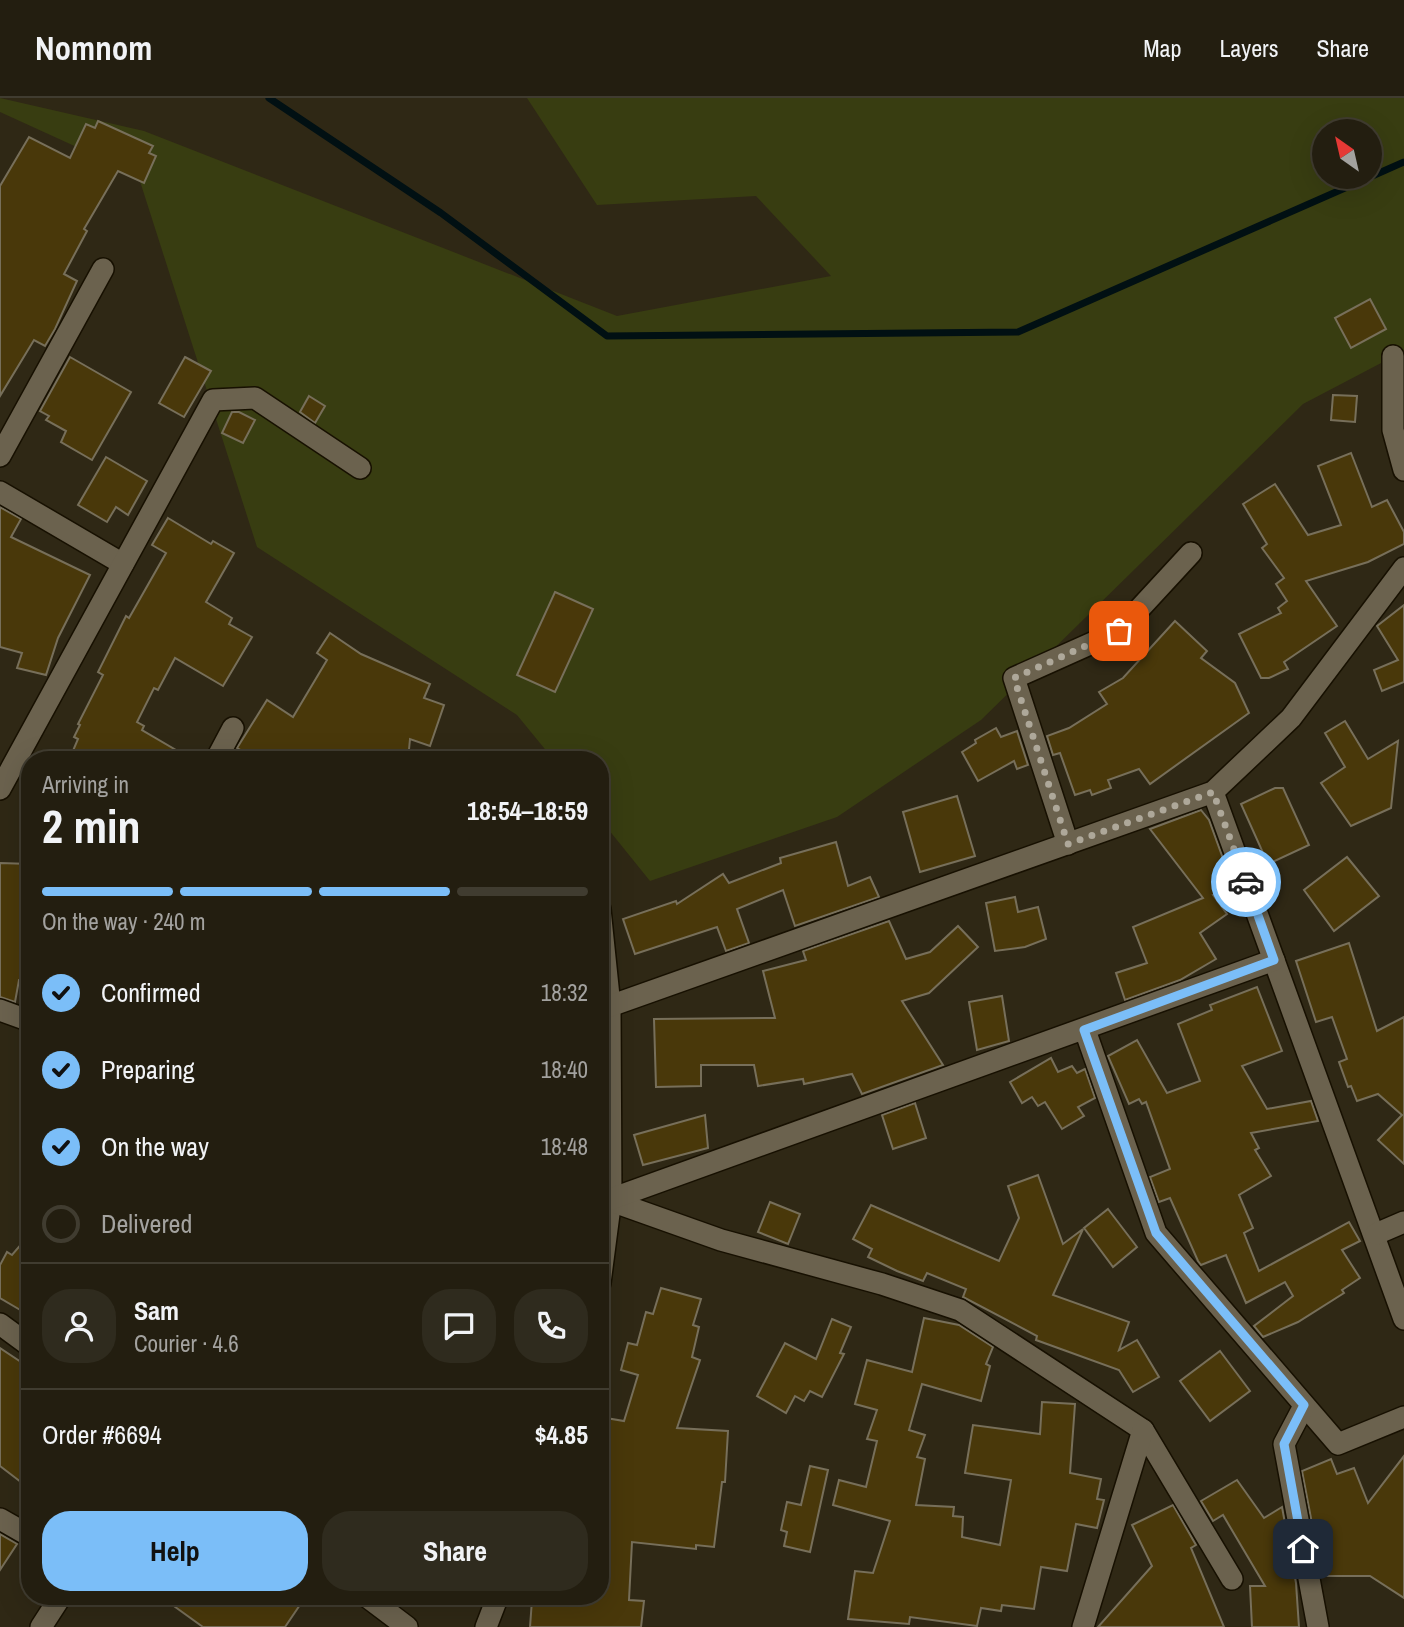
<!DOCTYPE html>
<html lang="en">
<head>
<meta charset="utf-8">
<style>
	:root { --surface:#231e10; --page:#2f2b1e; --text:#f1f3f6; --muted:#a3a29f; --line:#403c30; --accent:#7bbef8 }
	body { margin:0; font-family:"Archivo Narrow",sans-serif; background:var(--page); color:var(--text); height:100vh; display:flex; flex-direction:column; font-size:26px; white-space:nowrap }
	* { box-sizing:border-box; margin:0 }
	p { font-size:23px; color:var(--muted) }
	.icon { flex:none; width:38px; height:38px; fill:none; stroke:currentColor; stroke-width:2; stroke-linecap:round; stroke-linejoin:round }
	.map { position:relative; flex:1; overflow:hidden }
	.drawer { position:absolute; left:21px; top:653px; width:588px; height:854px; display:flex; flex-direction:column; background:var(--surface); border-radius:28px; box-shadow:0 7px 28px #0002,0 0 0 2px var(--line) }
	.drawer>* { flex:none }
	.needle { width:46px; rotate:326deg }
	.controls { position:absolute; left:1312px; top:21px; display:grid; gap:14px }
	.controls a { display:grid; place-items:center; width:70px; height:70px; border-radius:50%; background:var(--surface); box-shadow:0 7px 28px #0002,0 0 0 2px var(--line); font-size:35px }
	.pin { position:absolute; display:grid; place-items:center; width:60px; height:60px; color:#fff; margin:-30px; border-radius:14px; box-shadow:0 4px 10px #0006 }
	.courier { position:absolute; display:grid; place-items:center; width:70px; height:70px; margin:-35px; border:5px solid #7bbef8; border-radius:50%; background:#fff; color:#222; box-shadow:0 2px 9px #0007 }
	.summary em { font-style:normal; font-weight:800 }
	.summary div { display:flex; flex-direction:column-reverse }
	.summary { display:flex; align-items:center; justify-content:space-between; height:119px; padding:0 21px }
	h1 { font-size:46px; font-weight:800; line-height:52px }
	.bar { display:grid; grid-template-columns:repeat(4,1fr); gap:10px 7px; align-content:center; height:84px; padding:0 21px }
	.bar i { height:9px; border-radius:5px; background:var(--line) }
	.bar .active { background:var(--accent) }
	.bar p { grid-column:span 4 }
	.line { display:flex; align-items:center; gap:18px; padding:0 21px; border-top:2px solid var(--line) }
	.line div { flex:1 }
	.round { display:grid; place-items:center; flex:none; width:74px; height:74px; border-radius:28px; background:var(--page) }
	ol { padding:0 21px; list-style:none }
	li { display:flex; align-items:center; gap:21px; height:77px }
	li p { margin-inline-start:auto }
	li .icon { padding:7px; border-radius:50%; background:var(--accent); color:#111; stroke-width:4 }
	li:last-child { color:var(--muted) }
	li i { width:38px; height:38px; border:4px solid var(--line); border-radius:50% }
	.button { display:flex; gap:14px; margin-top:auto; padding:14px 21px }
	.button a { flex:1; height:80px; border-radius:28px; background:var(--accent); color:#111; font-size:28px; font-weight:800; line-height:80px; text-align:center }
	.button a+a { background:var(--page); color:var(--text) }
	header { display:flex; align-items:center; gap:42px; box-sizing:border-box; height:98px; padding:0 35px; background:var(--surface); border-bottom:2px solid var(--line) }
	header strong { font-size:33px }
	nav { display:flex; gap:38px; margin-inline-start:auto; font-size:24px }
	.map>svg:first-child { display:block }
	.green { fill:#383d11; fill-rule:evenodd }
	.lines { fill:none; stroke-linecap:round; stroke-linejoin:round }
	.stream { stroke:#011013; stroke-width:7 }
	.building { fill:#49380a; stroke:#776f5a; stroke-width:2 }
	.street-casing { stroke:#171001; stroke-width:24 }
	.street { stroke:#6b624e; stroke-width:21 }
	.done { stroke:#aea89a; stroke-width:7; stroke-dasharray:0 12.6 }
	.route { stroke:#7bbef8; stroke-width:9 }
</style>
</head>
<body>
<header>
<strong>Nomnom</strong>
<nav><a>Map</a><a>Layers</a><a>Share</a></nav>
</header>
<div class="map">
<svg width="1404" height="1529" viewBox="0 0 1404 1529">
	<rect width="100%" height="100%" fill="#2f2815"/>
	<path class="green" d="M 0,0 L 144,33 L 617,218 L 831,178 L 756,98 L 597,107 L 527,0 L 1404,0 L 1404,253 L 1303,306 L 981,622 L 837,719 L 650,783 L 600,721 L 600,662 L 553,661 L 517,617 L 257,449 L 138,77 L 0,14 ZM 1325,33 L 1370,33 L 1370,79 L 1325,79 Z"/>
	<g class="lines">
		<g class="stream">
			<path d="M 269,0 L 441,115 L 607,238 L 1018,234 L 1370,79"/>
			<path d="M 1370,79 L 1404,64"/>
		</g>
	</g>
	<g class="building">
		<path d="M 98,23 L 153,48 L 149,55 L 156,58 L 144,85 L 118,73 L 84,131 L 87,133 L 64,176 L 77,183 L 55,231 L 45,248 L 34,242 L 0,298 L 0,88 L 29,39 L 70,60 L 86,26 L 95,30 Z"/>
		<path d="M 1370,201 L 1386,231 L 1351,250 L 1335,220 Z"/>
		<path d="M 70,259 L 131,294 L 92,362 L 61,344 L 66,333 L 46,322 L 49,318 L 40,313 Z"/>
		<path d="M 185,259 L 211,273 L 184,319 L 159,305 Z"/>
		<path d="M 1333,297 L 1357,298 L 1355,324 L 1331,322 Z"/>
		<path d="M 309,298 L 325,308 L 315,325 L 300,314 Z"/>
		<path d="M 232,314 L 239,314 L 255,322 L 243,345 L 222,335 Z"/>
		<path d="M 1351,355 L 1372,409 L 1387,402 L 1404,434 L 1404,446 L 1368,464 L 1306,483 L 1337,528 L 1284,564 L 1288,571 L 1269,580 L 1261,580 L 1239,536 L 1281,515 L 1278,510 L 1287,503 L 1276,486 L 1284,480 L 1262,450 L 1267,446 L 1243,406 L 1275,386 L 1308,437 L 1341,427 L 1318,368 Z"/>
		<path d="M 106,359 L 147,383 L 128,417 L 116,409 L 107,424 L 78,407 Z"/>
		<path d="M 0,409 L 21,421 L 11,439 L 90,477 L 58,540 L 46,577 L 17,570 L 22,555 L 0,549 Z"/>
		<path d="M 168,420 L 211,446 L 213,443 L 234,455 L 206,504 L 232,520 L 229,526 L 252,539 L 223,588 L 175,560 L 158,592 L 154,590 L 137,624 L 144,628 L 142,632 L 193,662 L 85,662 L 72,655 L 78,641 L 74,639 L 80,627 L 78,626 L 103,577 L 98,574 L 126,518 L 129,520 L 166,455 L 152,447 Z"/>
		<path d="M 555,494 L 593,511 L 555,594 L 517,577 Z"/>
		<path d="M 1404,507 L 1404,584 L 1382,593 L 1374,572 L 1398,562 L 1377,528 Z"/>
		<path d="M 1175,523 L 1207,553 L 1201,560 L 1235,585 L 1249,615 L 1150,686 L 1139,671 L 1108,682 L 1111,690 L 1092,697 L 1090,692 L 1075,697 L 1060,655 L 1053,657 L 1047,638 L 1069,630 L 1107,606 L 1099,594 L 1123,580 Z"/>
		<path d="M 330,535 L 361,556 L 430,586 L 424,600 L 444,607 L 430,648 L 410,641 L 408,662 L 240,662 L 244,654 L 237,650 L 267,602 L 293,619 L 327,562 L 317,555 Z"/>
		<path d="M 1345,623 L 1368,661 L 1398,643 L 1391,710 L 1351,728 L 1321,685 L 1345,669 L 1325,635 Z"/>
		<path d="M 996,630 L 1001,639 L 1017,633 L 1028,667 L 1017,671 L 1014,663 L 978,683 L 962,654 L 976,645 L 975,642 Z"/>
		<path d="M 1275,690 L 1283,690 L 1309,747 L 1268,766 L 1241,706 Z"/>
		<path d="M 957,698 L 975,758 L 920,774 L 903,714 Z"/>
		<path d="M 1201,712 L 1209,722 L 1233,788 L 1213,797 L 1227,816 L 1200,835 L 1216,861 L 1180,882 L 1125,902 L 1116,875 L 1147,865 L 1133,829 L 1203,800 L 1150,731 Z"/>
		<path d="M 836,744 L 848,788 L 870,779 L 879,799 L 795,828 L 783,792 L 737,811 L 749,845 L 726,853 L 717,829 L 635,856 L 623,821 L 676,803 L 677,806 L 723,776 L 729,785 L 781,765 L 780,760 Z"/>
		<path d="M 1347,759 L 1379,798 L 1334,833 L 1304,792 Z"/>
		<path d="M 0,765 L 30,766 L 30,883 L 19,882 L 15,904 L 0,899 Z"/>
		<path d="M 1015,799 L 1018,814 L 1038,809 L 1046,841 L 1025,849 L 995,853 L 986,805 Z"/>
		<path d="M 889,823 L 906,861 L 930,854 L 958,828 L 978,849 L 929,895 L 902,903 L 943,967 L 862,996 L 852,976 L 804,986 L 803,981 L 758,988 L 754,967 L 701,967 L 701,988 L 656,989 L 654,921 L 775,920 L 763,873 L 806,862 L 803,853 Z"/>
		<path d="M 1349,845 L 1377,933 L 1404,919 L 1404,1066 L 1378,1042 L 1402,1017 L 1378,996 L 1357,1003 L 1351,988 L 1348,989 L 1339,964 L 1347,961 L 1332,919 L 1316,924 L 1296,863 Z"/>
		<path d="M 1257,889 L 1282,953 L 1242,968 L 1267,1011 L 1311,1003 L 1318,1023 L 1251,1035 L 1259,1050 L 1255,1052 L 1271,1078 L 1239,1097 L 1253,1130 L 1244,1135 L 1259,1173 L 1349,1124 L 1360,1143 L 1342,1152 L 1360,1180 L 1342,1192 L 1344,1195 L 1298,1224 L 1263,1239 L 1254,1228 L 1293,1198 L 1285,1184 L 1246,1205 L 1226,1157 L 1201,1167 L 1198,1163 L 1170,1100 L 1159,1104 L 1150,1079 L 1170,1071 L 1146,1004 L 1142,1006 L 1139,1001 L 1129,1006 L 1108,958 L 1137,942 L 1167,995 L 1200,983 L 1178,926 L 1212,912 L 1210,907 Z"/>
		<path d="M 1002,898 L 1009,943 L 977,952 L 969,904 Z"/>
		<path d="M 1051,960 L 1058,974 L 1072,968 L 1077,975 L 1085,971 L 1095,1000 L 1078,1009 L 1084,1018 L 1062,1031 L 1045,1004 L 1038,1008 L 1032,999 L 1022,1005 L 1010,984 Z"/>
		<path d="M 915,1005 L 926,1040 L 893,1051 L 882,1017 Z"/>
		<path d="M 705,1017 L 708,1050 L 643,1067 L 634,1037 Z"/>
		<path d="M 1038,1077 L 1063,1146 L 1083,1131 L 1053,1197 L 1129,1224 L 1119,1252 L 1137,1242 L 1159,1279 L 1133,1294 L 1119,1272 L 1036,1242 L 1037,1238 L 963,1199 L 966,1191 L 927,1175 L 923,1183 L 897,1173 L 868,1159 L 872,1151 L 853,1141 L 871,1107 L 999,1163 L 1019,1120 L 1008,1088 Z"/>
		<path d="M 770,1104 L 800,1116 L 788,1146 L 758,1134 Z"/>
		<path d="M 1108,1111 L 1137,1149 L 1113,1169 L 1084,1130 Z"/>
		<path d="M 30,1136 L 30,1200 L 22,1213 L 0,1200 L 0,1167 L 7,1154 L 12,1157 Z"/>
		<path d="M 661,1190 L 701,1201 L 693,1227 L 699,1229 L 692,1259 L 700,1262 L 677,1330 L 728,1333 L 725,1384 L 722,1384 L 714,1449 L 696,1447 L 696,1451 L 632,1444 L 629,1502 L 644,1503 L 641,1529 L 530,1529 L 532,1502 L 537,1502 L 537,1498 L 600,1500 L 600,1426 L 607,1377 L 600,1376 L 600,1319 L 624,1323 L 638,1277 L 621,1272 L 628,1245 L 637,1247 L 646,1214 L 653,1216 Z"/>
		<path d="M 924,1220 L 959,1227 L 993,1249 L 986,1266 L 990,1268 L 981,1303 L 922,1286 L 909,1332 L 925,1337 L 917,1359 L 925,1361 L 916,1407 L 954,1409 L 953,1418 L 963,1419 L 962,1439 L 1000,1447 L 1011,1382 L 965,1375 L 973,1327 L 1040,1336 L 1042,1304 L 1075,1306 L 1070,1375 L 1101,1381 L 1097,1401 L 1104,1402 L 1097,1430 L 1076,1426 L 1067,1473 L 1041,1469 L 1034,1511 L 1002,1507 L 1001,1513 L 981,1510 L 977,1528 L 910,1519 L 909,1526 L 848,1521 L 855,1473 L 873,1475 L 890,1423 L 833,1407 L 839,1382 L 866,1389 L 877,1343 L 867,1341 L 877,1312 L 855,1306 L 867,1262 L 912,1274 Z"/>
		<path d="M 832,1221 L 851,1229 L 840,1255 L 844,1256 L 822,1299 L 810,1293 L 804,1303 L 795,1298 L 786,1315 L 757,1298 L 785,1245 L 816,1261 Z"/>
		<path d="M 0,1250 L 30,1270 L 30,1391 L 0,1368 Z"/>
		<path d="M 1220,1253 L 1250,1293 L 1210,1323 L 1180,1283 Z"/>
		<path d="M 1404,1358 L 1404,1500 L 1370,1478 L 1322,1478 L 1302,1373 L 1331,1361 L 1337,1376 L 1354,1370 L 1368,1405 Z"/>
		<path d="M 810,1368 L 828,1372 L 810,1454 L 784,1448 L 787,1434 L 781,1432 L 787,1404 L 801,1407 Z"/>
		<path d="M 1237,1382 L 1264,1420 L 1282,1409 L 1296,1485 L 1299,1529 L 1252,1529 L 1250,1488 L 1265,1488 L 1223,1417 L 1213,1423 L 1201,1403 Z"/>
		<path d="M 1173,1407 L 1196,1447 L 1191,1450 L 1224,1529 L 1098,1529 L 1152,1468 L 1132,1427 Z"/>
		<path d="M 0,1436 L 17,1446 L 0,1472 Z"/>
		<path d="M 160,1498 L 306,1498 L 285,1529 L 203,1529 Z"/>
	</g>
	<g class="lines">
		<defs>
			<g id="street">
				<path d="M 1393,258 L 1393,332 L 1404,372"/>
				<path d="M 0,358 L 103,171"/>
				<path d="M 0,394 L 123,466"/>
				<path d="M 216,662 L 233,630"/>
				<path d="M 0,691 L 213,302 L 255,300 L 360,370"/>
				<path d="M 1213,694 L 1404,1221"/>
				<path d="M 1068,746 L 1014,580 L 1119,533 L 1191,455"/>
				<path d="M 600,811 L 610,908 L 611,1101 L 600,1185"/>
				<path d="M 610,908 L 1213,694 L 1291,620 L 1404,470"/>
				<path d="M 0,912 L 30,923"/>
				<path d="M 1085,932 L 1156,1135 L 1338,1346 L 1404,1319"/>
				<path d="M 600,1099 L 721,1142 L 882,1186 L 960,1212 L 1143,1332 L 1232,1481"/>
				<path d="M 611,1101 L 1274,862"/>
				<path d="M 1376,1136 L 1404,1124"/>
				<path d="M 0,1226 L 30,1248"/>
				<path d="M 1304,1308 L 1284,1346 L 1318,1529"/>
				<path d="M 0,1421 L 30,1438"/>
				<path d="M 366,1498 L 407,1529"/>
				<path d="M 41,1529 L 61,1498"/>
				<path d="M 486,1529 L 498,1498"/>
				<path d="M 1083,1529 L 1143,1332"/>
			</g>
		</defs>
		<use href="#street" class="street-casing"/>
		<use href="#street" class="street"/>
	</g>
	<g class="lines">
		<path class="done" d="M 1119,533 L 1014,580 L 1068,746 L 1213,694 L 1246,784"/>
		<path class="route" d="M 1246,784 L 1274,862 L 1084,932 L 1156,1135 L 1304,1307 L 1284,1346 L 1303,1451"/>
	</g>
</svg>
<div class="controls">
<a><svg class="needle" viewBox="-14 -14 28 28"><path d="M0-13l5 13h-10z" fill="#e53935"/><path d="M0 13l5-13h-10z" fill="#a3a29f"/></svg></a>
</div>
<div class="pin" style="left:1119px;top:533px;background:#ea580c"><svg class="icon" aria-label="bag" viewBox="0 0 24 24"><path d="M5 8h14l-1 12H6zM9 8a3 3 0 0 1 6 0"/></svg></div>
<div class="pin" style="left:1303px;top:1451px;background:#1f2937"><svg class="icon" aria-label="home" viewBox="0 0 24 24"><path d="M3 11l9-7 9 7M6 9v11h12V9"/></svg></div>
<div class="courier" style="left:1246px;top:784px"><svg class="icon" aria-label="car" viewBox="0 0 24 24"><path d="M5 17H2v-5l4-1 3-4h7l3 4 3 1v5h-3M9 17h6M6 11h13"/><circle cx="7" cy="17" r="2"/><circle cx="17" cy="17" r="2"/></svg></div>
<section class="drawer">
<div class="summary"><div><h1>2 min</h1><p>Arriving in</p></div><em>18:54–18:59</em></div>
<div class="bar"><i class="active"></i><i class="active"></i><i class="active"></i><i></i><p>On the way · 240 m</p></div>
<ol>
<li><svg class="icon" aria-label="check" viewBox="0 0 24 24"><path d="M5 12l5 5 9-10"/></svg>Confirmed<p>18:32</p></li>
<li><svg class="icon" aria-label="check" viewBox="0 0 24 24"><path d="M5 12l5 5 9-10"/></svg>Preparing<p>18:40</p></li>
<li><svg class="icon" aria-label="check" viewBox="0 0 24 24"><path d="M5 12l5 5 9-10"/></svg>On the way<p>18:48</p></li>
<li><i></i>Delivered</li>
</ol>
<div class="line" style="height:126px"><a class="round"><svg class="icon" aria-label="person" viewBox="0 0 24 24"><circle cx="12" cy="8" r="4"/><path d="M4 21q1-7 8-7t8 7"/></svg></a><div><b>Sam</b><p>Courier · 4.6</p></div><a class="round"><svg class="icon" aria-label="chat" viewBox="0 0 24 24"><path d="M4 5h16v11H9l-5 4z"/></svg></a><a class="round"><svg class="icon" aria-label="phone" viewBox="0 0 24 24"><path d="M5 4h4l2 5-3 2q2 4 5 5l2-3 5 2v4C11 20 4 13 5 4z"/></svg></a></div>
<div class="line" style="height:91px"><div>Order #6694</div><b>$4.85</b></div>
<div class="button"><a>Help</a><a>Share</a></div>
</section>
</div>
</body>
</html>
